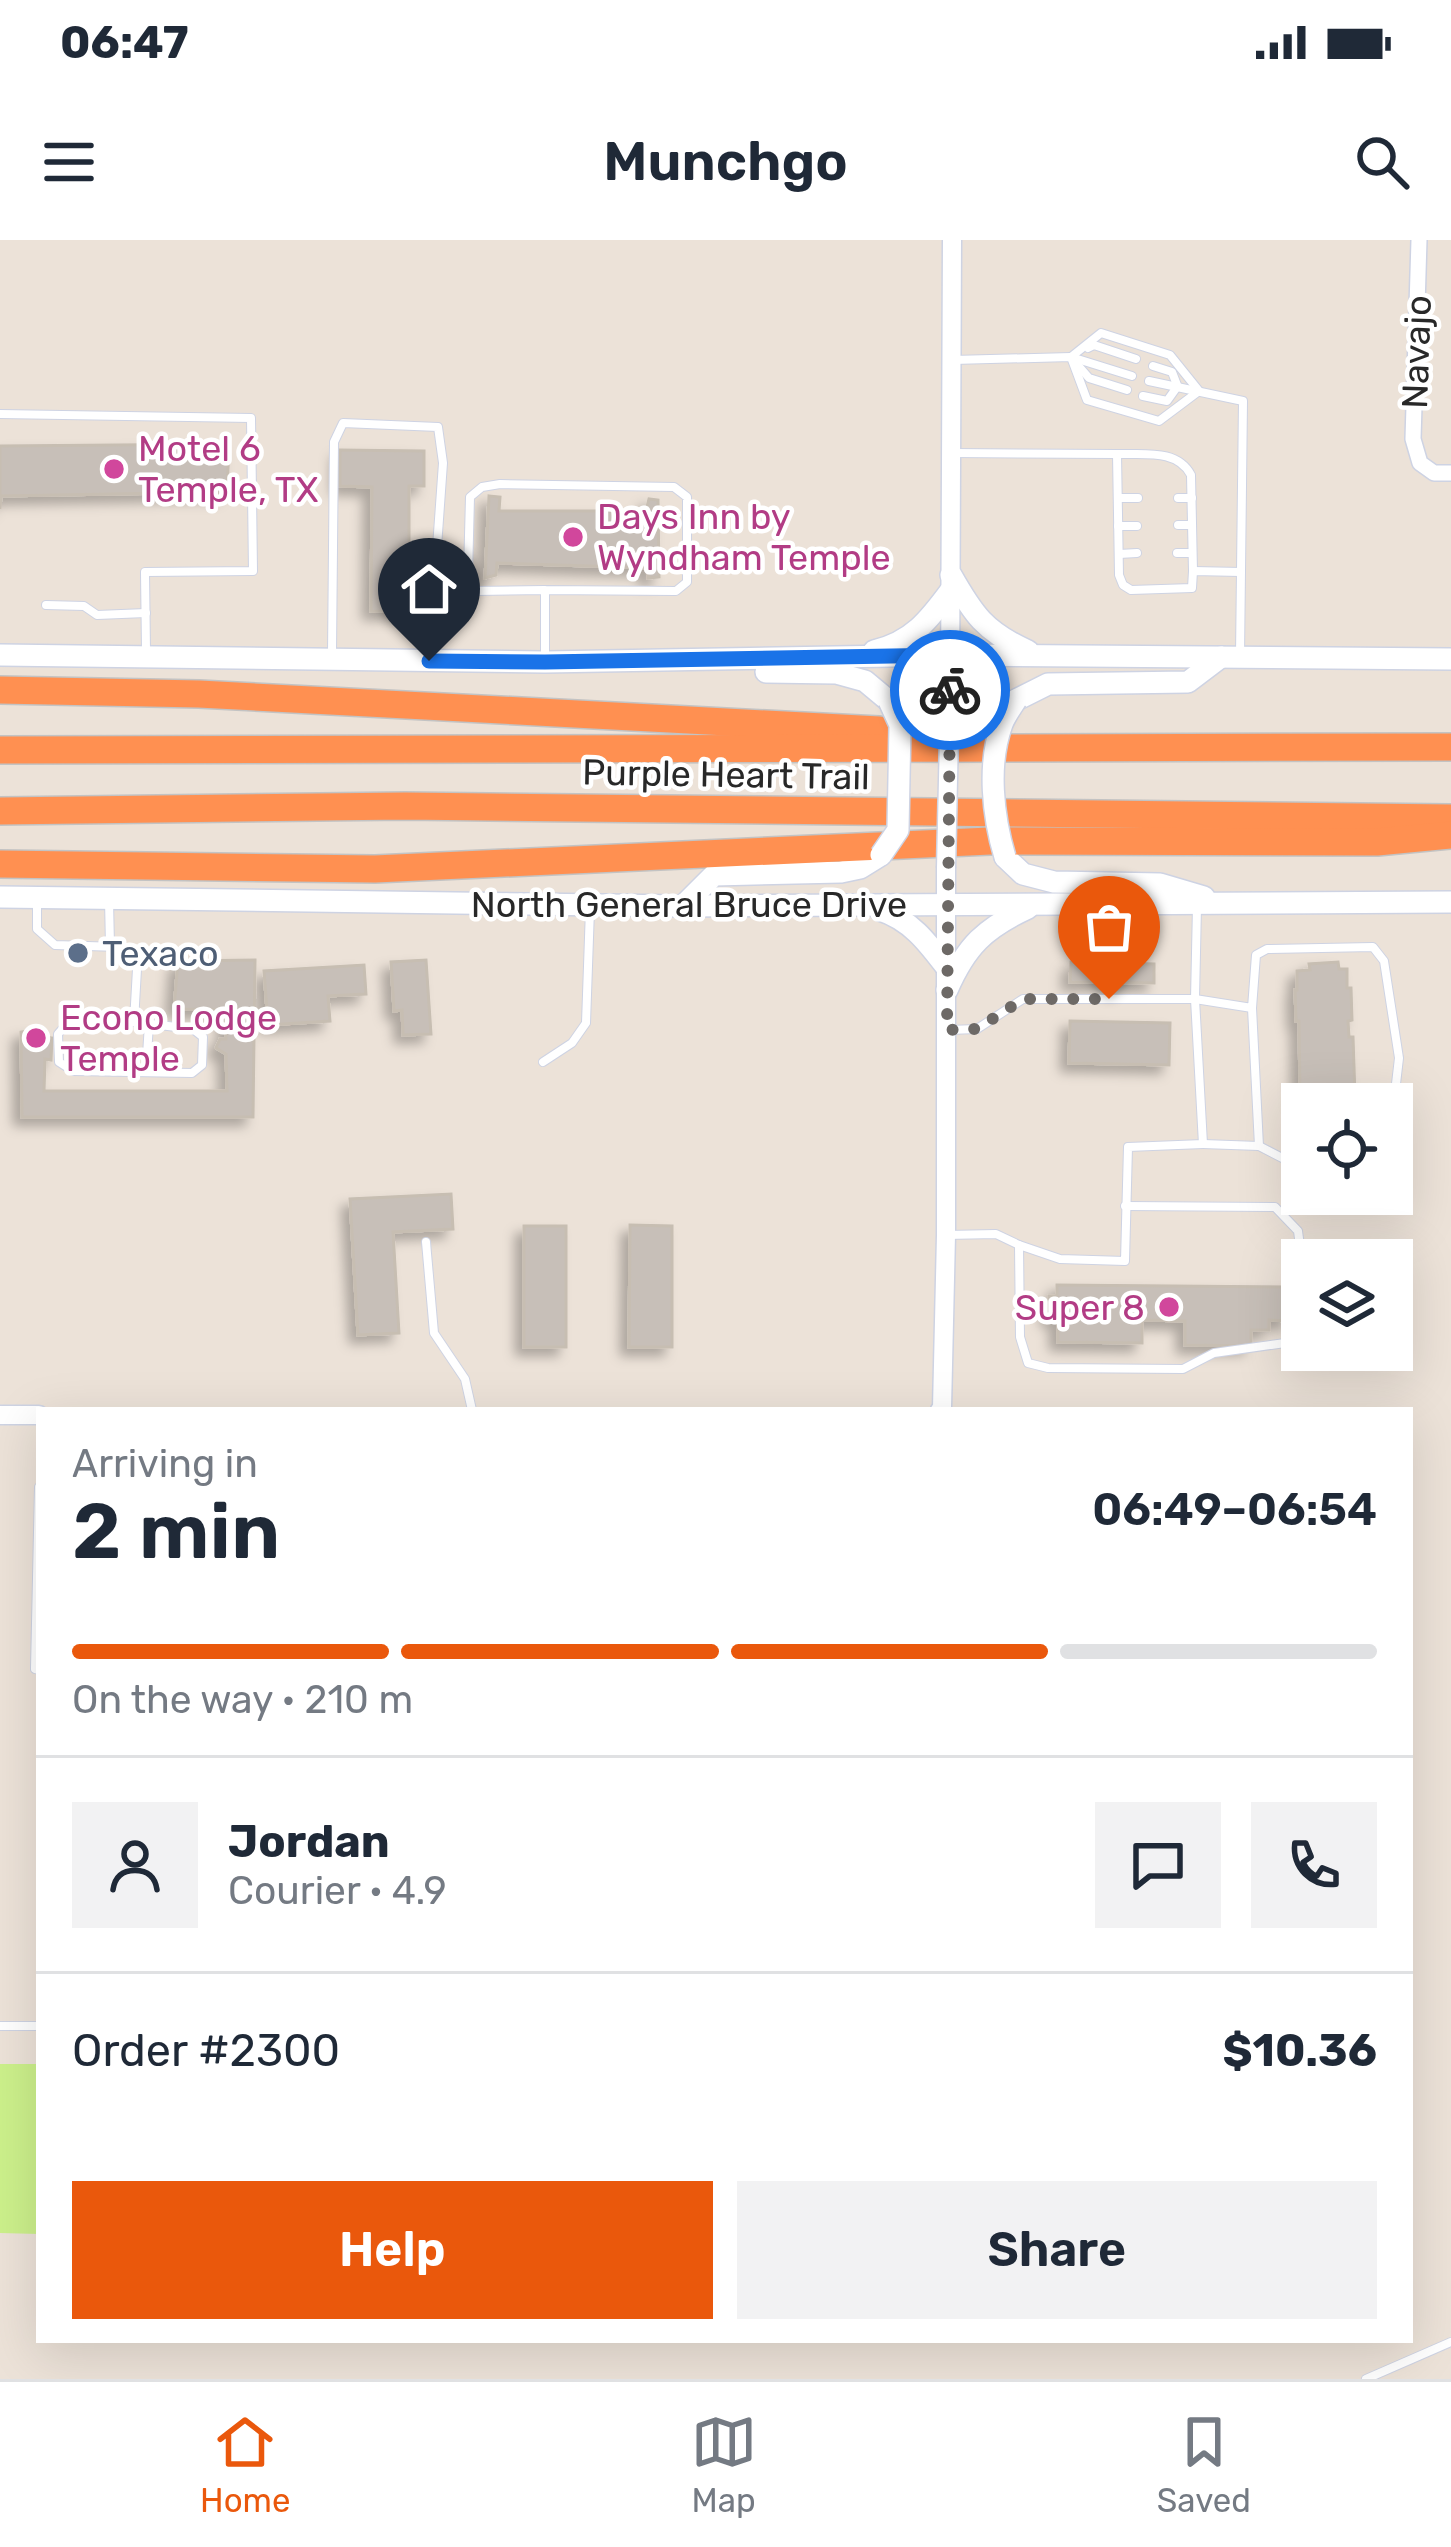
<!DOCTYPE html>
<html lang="en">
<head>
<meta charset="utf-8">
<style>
	:root { --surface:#fff; --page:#f2f2f3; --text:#1f2937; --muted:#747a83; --line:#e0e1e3; --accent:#ea580c }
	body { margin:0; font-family:Rubik,sans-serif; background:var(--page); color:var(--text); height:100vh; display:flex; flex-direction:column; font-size:45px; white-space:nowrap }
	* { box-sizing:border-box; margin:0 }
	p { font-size:39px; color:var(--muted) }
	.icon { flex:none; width:66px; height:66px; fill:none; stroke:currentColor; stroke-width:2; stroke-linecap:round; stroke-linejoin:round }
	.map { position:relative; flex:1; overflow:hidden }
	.panel { position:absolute; left:36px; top:1167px; width:1377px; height:936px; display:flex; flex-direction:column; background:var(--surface); border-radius:0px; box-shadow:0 12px 48px #0002 }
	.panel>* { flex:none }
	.buttons { position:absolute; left:1281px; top:843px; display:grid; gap:24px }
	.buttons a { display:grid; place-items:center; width:132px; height:132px; border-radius:0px; background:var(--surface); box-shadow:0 12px 48px #0002; font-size:60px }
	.pin { position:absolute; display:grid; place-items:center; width:102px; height:102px; color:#fff; margin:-123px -51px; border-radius:50% 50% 50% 0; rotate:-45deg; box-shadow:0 0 12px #0007 }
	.pin .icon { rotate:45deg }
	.courier { position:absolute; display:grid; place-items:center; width:120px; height:120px; margin:-60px; border:9px solid #1a73e8; border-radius:50%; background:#fff; color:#222; box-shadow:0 3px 15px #0007 }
	.headline em { font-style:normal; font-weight:600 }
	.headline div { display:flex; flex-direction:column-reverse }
	.headline { display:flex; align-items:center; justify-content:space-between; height:204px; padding:0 36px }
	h1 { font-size:78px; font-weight:600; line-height:90px }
	.bar { display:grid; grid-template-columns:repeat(4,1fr); gap:18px 12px; align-content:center; height:144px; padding:0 36px }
	.bar i { height:15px; border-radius:9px; background:var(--line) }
	.bar .on { background:var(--accent) }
	.bar p { grid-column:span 4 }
	.line { display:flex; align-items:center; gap:30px; padding:0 36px; border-top:3px solid var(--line) }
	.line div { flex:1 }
	.round { display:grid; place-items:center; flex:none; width:126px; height:126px; border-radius:0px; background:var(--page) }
	.primary-button { display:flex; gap:24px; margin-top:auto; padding:24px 36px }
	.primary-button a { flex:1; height:138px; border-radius:0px; background:var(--accent); color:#fff; font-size:48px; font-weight:600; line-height:138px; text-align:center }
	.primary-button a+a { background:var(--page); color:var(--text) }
	.status { display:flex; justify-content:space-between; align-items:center; height:84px; padding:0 60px; background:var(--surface); direction:ltr }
	.status svg { height:33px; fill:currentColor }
	header { display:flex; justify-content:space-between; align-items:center; height:156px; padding:0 36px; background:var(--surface); font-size:54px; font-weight:600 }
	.dock { display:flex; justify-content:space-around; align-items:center; height:168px; border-top:3px solid var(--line); background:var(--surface); font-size:33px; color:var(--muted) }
	.dock a { display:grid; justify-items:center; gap:6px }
	.dock .on { color:var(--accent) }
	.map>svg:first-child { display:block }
	.pitch { fill:#ccf08b }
	.building { fill:#c7bfb8; stroke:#c7beb2; stroke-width:3; filter:url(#shadow) }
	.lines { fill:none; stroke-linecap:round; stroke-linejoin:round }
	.service-casing { stroke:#ced3e3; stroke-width:10 }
	.minor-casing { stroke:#ced3e3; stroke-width:18 }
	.tertiary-casing { stroke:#ced3e3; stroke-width:21 }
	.secondary-casing { stroke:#ced3e3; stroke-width:24 }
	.motorway-casing { stroke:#c3c3c3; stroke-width:30 }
	.service { stroke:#fff; stroke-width:8 }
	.minor { stroke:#fff; stroke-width:15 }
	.tertiary { stroke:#fff; stroke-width:18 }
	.secondary { stroke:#fff; stroke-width:21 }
	.motorway { stroke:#ff9051; stroke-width:27 }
	.tertiary-bridge-casing { stroke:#ced3e3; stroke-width:21; stroke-linecap:butt }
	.secondary-bridge-casing { stroke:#ced3e3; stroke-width:24; stroke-linecap:butt }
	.tertiary-bridge { stroke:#fff; stroke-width:18 }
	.secondary-bridge { stroke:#fff; stroke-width:21 }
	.done { stroke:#6d6966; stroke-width:12; stroke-dasharray:0 21.6 }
	.route { stroke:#1a73e8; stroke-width:15 }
	.hotel-dot { fill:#d1479c; stroke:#fff; stroke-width:4.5 }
	.service-dot { fill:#5c6f8a; stroke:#fff; stroke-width:4.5 }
	.labels { text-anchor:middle; stroke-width:9; stroke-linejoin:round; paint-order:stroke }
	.street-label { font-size:36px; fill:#282828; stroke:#fff }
	.hotel-label { font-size:36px; fill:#b23c85; stroke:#fff; text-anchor:start }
	.service-label { font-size:36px; fill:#4e5e75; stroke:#fff; text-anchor:start }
</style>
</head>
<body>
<div class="status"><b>06:47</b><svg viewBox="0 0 49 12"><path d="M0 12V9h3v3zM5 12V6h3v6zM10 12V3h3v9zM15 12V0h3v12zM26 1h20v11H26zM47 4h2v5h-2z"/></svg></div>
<header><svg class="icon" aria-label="menu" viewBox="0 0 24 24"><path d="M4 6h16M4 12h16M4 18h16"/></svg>Munchgo<svg class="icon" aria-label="search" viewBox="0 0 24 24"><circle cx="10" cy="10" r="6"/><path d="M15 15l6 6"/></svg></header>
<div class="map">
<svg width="1451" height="2139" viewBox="0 0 1451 2139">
	<defs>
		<filter id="shadow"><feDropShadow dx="-8" dy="8" stdDeviation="6" flood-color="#0004"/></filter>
	</defs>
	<rect width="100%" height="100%" fill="#ece2d8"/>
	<path class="pitch" d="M 0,1824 L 39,1824 L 39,1994 L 0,1993 Z"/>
	<g class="building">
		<path d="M 229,204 L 227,252 L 1,256 L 0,269 L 0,206 Z"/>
		<path d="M 340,210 L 424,211 L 424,246 L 409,246 L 409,372 L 371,371 L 372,247 L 340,246 Z"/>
		<path d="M 489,256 L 500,257 L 499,271 L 646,271 L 649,259 L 658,260 L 659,337 L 648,338 L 648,328 L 497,323 L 496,335 L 485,338 Z"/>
		<path d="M 255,720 L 253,877 L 22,877 L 21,792 L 42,789 L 45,797 L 52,798 L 51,820 L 45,819 L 44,851 L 227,851 L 226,814 L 216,808 L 220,799 L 226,799 L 226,770 L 174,769 L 178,721 Z"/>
		<path d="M 426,720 L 431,794 L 403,795 L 402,770 L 394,771 L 391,722 Z"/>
		<path d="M 1071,722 L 1154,724 L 1154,743 L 1070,742 Z"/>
		<path d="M 1338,722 L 1339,729 L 1347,729 L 1347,748 L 1351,748 L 1352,780 L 1348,781 L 1349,797 L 1353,797 L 1355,857 L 1351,857 L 1352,864 L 1304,864 L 1304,859 L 1300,859 L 1299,781 L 1296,781 L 1295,750 L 1297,750 L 1297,731 L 1310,730 L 1309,724 Z"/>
		<path d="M 364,725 L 366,754 L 328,756 L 330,781 L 268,785 L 264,731 Z"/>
		<path d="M 1070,781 L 1170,783 L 1169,825 L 1069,823 Z"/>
		<path d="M 451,954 L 453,989 L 393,992 L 399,1093 L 358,1095 L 350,959 Z"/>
		<path d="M 630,985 L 672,986 L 672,1107 L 629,1107 Z"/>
		<rect x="524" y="986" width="42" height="121"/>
		<path d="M 1057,1045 L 1289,1047 L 1289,1081 L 1269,1080 L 1269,1090 L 1251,1090 L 1251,1106 L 1185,1105 L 1185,1081 L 1142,1080 L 1142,1103 L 1058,1102 L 1058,1078 L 1049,1078 L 1049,1056 L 1057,1056 Z"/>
	</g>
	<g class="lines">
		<defs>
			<g id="service">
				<path d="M 1101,93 L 1170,115 L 1199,151 L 1159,181 L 1087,160 L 1071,117 Z"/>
				<path d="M 1088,108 L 1094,105 L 1136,119"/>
				<path d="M 953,120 L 1071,117 L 1132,136"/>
				<path d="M 1076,123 L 1089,138 L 1127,150"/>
				<path d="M 1153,126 L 1172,132 L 1177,145"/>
				<path d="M 1149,141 L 1243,161 L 1240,416"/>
				<path d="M 1143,156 L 1167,161 L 1177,147"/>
				<path d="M 0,174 L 251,178 L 253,331 L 145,332 L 146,411"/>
				<path d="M 951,213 L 1117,214 L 1119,335 L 1123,345 L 1131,350 L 1192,348 L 1193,331 L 1241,332"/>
				<path d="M 1118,214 C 1145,215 1177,209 1191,235 L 1193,331"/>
				<path d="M 1118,258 L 1138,258"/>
				<path d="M 1178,258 L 1192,258"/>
				<path d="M 1178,285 L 1192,285"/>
				<path d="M 1118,286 L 1137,286"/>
				<path d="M 1177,313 L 1192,313"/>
				<path d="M 1119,314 L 1137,313"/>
				<path d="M 545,350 L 676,351 L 687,342 L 687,257 L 674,247 L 500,244 L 482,247 L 470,257 L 468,334 L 476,351 L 545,350 L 545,421"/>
				<path d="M 46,365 L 84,366 L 97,375 L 146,373"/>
				<path d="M 332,414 L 334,202 L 343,183 L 438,187 L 443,223 L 429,419"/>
				<path d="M 37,659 L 37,689 L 55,705 L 119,707 L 131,712 L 137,729 L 134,782 L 193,789 L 203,797 L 202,825 L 192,833 L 73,831 L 59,822 L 58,794 L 71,779 L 134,782"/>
				<path d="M 109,660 L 110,706"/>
				<path d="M 1252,768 L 1259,906"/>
				<path d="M 949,790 L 977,789 L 1023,759 L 1195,759 L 1252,768 L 1256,715 L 1267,709 L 1373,707 L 1384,721 L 1399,818 L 1392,878"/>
				<path d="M 543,822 L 572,803 L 586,783 L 590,669"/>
				<path d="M 146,832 L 149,783"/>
				<path d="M 1203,904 L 1259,906 L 1292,923 L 1302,923"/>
				<path d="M 1125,966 L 1275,967 L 1298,991 L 1302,1021"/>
				<path d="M 946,995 L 996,994 L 1019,1005 L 1020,1097 L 1028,1123 L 1048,1128 L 1183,1129 L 1214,1113 L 1285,1103 L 1302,1081"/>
				<path d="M 426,1002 L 434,1093 L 465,1139 L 472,1170"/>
				<path d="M 1019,1005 L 1060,1019 L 1125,1021 L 1128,907 L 1203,904 L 1195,759 L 1197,666"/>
				<path d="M 39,1247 L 35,1429 L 39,1430"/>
				<path d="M 0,1786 L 39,1786"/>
				<path d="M 1366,2139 L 1451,2102"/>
			</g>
			<path id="minor" d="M 1419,0 L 1413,199 L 1420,223 L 1434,233 L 1451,233"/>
			<g id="tertiary">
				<path d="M 950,451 L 952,0"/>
				<path d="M 940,1170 L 942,1168 L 946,995 L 946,628"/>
				<path d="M 0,1175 L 39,1175"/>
			</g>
			<g id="secondary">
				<path d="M 951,335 C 973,374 985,392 1028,411"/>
				<path d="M 874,411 C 912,402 929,380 951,350"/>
				<path d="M 0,415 L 545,422 L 950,415 L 1451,419"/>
				<path d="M 766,432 L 836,433 L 865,441 L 889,461"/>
				<path d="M 1016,460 L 1048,444 L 1188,442 L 1221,417"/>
				<path d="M 1005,617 L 1023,634 L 1054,642 L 1160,644 L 1204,657"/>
				<path d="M 0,657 L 683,666 L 1451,662"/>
				<path d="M 683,666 L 714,635 L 841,632 L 860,628 L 881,615"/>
				<path d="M 880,670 C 911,680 928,703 947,728"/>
				<path d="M 947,750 C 966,706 985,688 1028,668"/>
			</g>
			<g id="motorway">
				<path d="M 0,450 L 199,454 L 879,490"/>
				<path d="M 0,510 L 1451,507"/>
				<path d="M 0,571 L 405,566 L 1451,578"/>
				<path d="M 0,624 L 375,629 L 990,601 L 1377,602 L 1451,595"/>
			</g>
		</defs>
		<use href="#service" class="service-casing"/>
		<use href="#minor" class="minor-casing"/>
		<use href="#tertiary" class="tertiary-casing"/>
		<use href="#secondary" class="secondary-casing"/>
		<use href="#motorway" class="motorway-casing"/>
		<use href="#service" class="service"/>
		<use href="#minor" class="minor"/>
		<use href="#tertiary" class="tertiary"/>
		<use href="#secondary" class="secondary"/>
		<use href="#motorway" class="motorway"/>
		<defs>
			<path id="tertiary-bridge" d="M 946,628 L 950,451"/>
			<g id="secondary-bridge">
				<path d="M 881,615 L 898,590 L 900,485 L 889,461"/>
				<path d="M 1005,617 C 993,577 987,524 1002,484 C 1005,476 1011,468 1016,460"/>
			</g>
		</defs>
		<use href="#tertiary-bridge" class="tertiary-bridge-casing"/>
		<use href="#secondary-bridge" class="secondary-bridge-casing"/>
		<use href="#tertiary-bridge" class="tertiary-bridge"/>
		<use href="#secondary-bridge" class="secondary-bridge"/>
	</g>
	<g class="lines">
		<path class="done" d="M 950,450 L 947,790 L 977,789 L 1023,759 L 1109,759"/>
		<path class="route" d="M 429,421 L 545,422 L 950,415 L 950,450"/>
	</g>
	<g class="hotel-dot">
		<circle cx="114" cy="229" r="12"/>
		<circle cx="573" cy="297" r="12"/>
		<circle cx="36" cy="798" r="12"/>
		<circle cx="1169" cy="1067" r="12"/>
	</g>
	<circle class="service-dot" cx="78" cy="713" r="12"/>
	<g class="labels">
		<g class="street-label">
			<text transform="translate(1416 112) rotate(-88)" y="13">Navajo</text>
			<text transform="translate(726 534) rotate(1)" y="13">Purple Heart Trail</text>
			<text x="689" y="677">North General Bruce Drive</text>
		</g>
		<g class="hotel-label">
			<text x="138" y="221">Motel 6<tspan x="138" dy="41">Temple, TX</tspan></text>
			<text x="597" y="289">Days Inn by<tspan x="597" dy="41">Wyndham Temple</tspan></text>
			<text x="60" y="790">Econo Lodge<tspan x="60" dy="41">Temple</tspan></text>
			<text x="1145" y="1080" text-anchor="end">Super 8</text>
		</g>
		<g class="service-label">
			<text x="102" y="726">Texaco</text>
		</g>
	</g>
</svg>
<div class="buttons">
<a><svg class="icon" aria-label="locate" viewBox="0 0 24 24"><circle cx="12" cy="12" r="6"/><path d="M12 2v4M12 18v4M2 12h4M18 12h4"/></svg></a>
<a><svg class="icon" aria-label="layers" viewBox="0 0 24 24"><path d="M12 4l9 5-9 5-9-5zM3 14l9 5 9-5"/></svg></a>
</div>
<div class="pin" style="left:1109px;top:759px;background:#ea580c"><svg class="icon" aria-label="bag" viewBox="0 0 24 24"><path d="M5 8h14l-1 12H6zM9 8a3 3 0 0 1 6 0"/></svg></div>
<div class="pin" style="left:429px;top:421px;background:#1f2937"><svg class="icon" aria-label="home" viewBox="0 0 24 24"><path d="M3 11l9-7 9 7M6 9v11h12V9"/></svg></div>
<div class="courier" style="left:950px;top:450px"><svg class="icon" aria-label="bike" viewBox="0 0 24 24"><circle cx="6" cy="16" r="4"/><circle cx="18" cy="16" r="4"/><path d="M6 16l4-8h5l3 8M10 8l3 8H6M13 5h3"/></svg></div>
<section class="panel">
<div class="headline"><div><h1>2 min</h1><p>Arriving in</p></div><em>06:49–06:54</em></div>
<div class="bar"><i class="on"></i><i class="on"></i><i class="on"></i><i></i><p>On the way · 210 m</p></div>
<div class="line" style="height:216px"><a class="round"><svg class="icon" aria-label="person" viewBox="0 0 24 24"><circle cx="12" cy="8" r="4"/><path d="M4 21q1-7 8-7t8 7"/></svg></a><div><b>Jordan</b><p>Courier · 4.9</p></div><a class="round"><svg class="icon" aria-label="chat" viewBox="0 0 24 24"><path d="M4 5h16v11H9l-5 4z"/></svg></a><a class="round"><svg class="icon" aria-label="phone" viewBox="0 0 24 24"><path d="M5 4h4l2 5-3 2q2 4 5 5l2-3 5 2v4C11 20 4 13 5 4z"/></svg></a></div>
<div class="line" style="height:156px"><div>Order #2300</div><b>$10.36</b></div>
<div class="primary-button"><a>Help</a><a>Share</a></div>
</section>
</div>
<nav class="dock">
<a class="on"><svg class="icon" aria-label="home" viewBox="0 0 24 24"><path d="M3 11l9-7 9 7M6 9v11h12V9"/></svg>Home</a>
<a><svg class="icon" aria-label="map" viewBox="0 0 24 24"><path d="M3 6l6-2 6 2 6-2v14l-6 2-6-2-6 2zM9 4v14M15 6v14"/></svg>Map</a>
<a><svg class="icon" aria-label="saved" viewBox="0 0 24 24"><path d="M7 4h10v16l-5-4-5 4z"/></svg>Saved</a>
</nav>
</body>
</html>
